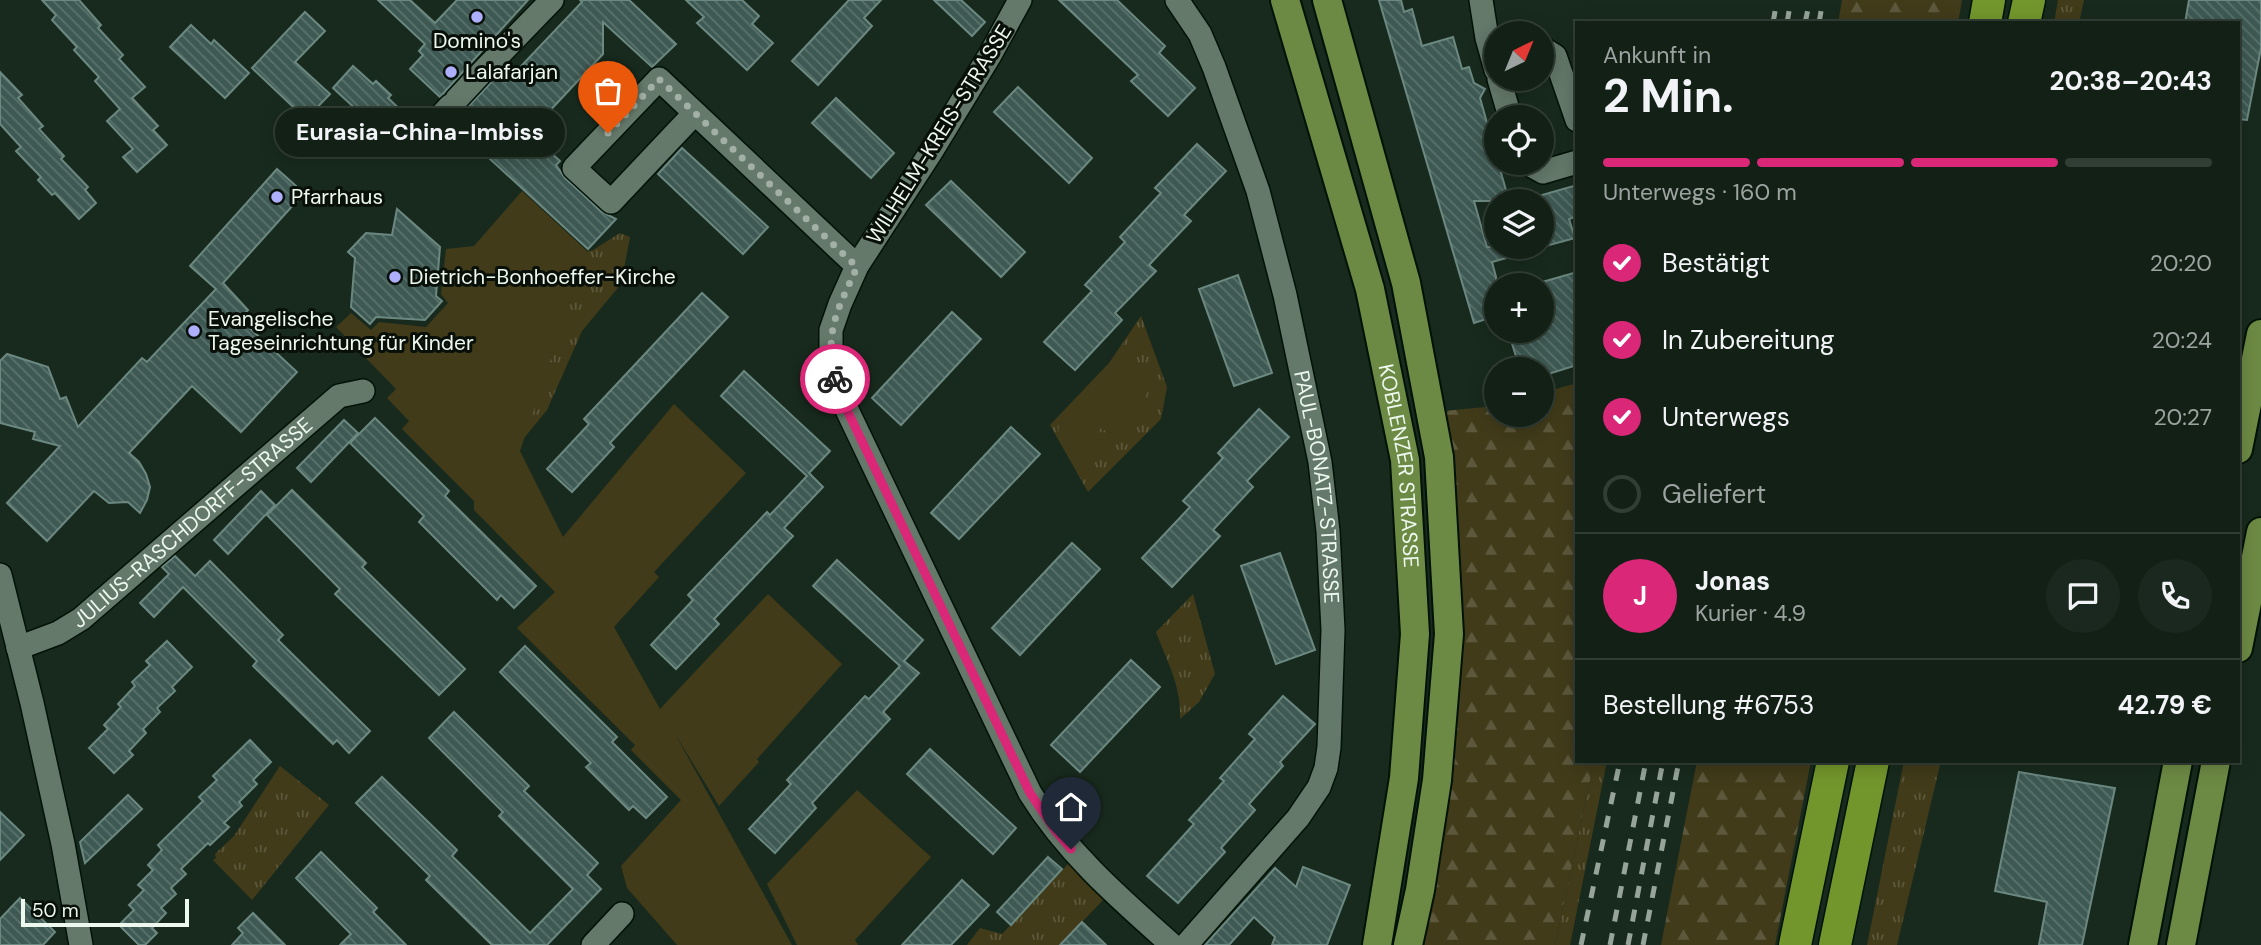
<!DOCTYPE html>
<html lang="de">
<head>
<meta charset="utf-8">
<style>
	:root { --surface:#122016; --page:#1b281f; --text:#f1f3f6; --muted:#9ca3a1; --line:#313e35; --accent:#db2777 }
	body { margin:0; font-family:"DM Sans",sans-serif; background:var(--page); color:var(--text); height:100vh; display:flex; flex-direction:column; font-size:26px; white-space:nowrap }
	* { box-sizing:border-box; margin:0 }
	p { font-size:23px; color:var(--muted) }
	.icon { flex:none; width:38px; height:38px; fill:none; stroke:currentColor; stroke-width:2; stroke-linecap:round; stroke-linejoin:round }
	.map { position:relative; flex:1; overflow:hidden }
	.side { position:absolute; left:1575px; top:21px; width:665px; height:742px; display:flex; flex-direction:column; background:var(--surface); border-radius:0px; box-shadow:0 4px 18px #0003,0 0 0 2px var(--line) }
	.side>* { flex:none }
	.needle { width:46px; rotate:43deg }
	.fabs { position:absolute; left:1484px; top:21px; display:grid; gap:14px }
	.fabs a { display:grid; place-items:center; width:70px; height:70px; border-radius:50%; background:var(--surface); box-shadow:0 4px 18px #0003,0 0 0 2px var(--line); font-size:35px }
	.scale { position:absolute; left:21px; bottom:18px; width:168px; box-sizing:border-box; padding-left:7px; border:4px solid #edf8ef; border-top:0; font-size:19px; line-height:24px; white-space:nowrap; color:#edf8ef; -webkit-text-stroke:5px #09100a; paint-order:stroke }
	.pin { position:absolute; display:grid; place-items:center; width:60px; height:60px; color:#fff; margin:-72px -30px; border-radius:50% 50% 50% 0; rotate:-45deg; box-shadow:0 0 7px #0007 }
	.pin .icon { rotate:45deg }
	.courier { position:absolute; display:grid; place-items:center; width:70px; height:70px; margin:-35px; border:5px solid #db2777; border-radius:50%; background:#fff; color:#222; box-shadow:0 2px 9px #0007 }
	.bubble { position:absolute; height:49px; border-radius:24px; background:var(--surface); box-shadow:0 4px 18px #0003,0 0 0 2px var(--line); font-size:23px; font-weight:700; line-height:49px; text-align:center }
	.headline em { font-style:normal; font-weight:700 }
	.headline div { display:flex; flex-direction:column-reverse }
	.headline { display:flex; align-items:center; justify-content:space-between; height:119px; padding:0 28px }
	h1 { font-size:46px; font-weight:700; line-height:52px }
	.bar { display:grid; grid-template-columns:repeat(4,1fr); gap:10px 7px; align-content:center; height:84px; padding:0 28px }
	.bar i { height:9px; border-radius:5px; background:var(--line) }
	.bar .active { background:var(--accent) }
	.bar p { grid-column:span 4 }
	.line { display:flex; align-items:center; gap:18px; padding:0 28px; border-top:2px solid var(--line) }
	.line div { flex:1 }
	.round { display:grid; place-items:center; flex:none; width:74px; height:74px; border-radius:37px; background:var(--page) }
	ol { padding:0 28px; list-style:none }
	li { display:flex; align-items:center; gap:21px; height:77px }
	li p { margin-inline-start:auto }
	li .icon { padding:7px; border-radius:50%; background:var(--accent); color:#fff; stroke-width:4 }
	li:last-child { color:var(--muted) }
	li i { width:38px; height:38px; border:4px solid var(--line); border-radius:50% }
	.map>svg:first-child { display:block }
	.grass { fill:url(#grass-tufts) }
	.forest { fill:url(#forest-firs) }
	.green { fill:#413b1a }
	.building { fill:url(#building-back-hatch); stroke:#6b8881; stroke-width:2 }
	.lines { fill:none; stroke-linecap:round; stroke-linejoin:round }
	.minor-casing { stroke:#031207; stroke-width:26 }
	.major-casing { stroke:#031207; stroke-width:32 }
	.highway-casing { stroke:#031207; stroke-width:35 }
	.minor { stroke:#647969; stroke-width:23 }
	.major { stroke:#6d8a44; stroke-width:28 }
	.highway { stroke:#73962c; stroke-width:32 }
	.rail { stroke:#96a499; stroke-width:5; stroke-dasharray:12 12; stroke-linecap:butt }
	.done { stroke:#a2b0a6; stroke-width:7; stroke-dasharray:0 12.6 }
	.route { stroke:#db2777; stroke-width:9 }
	.poi-dot { fill:#adaffb; stroke:#09100a; stroke-width:2.5 }
	.labels { text-anchor:middle; stroke-width:6; stroke-linejoin:round; paint-order:stroke }
	.poi-label { font-size:21px; fill:#edf8ef; stroke:#09100a; text-anchor:start }
	.street-label { font-size:21px; fill:#edf8ef; stroke:#09100a }
</style>
</head>
<body>
<div class="map">
<svg width="2261" height="945" viewBox="0 0 2261 945">
	<defs>
		<pattern id="grass-tufts" width="24" height="20" patternUnits="userSpaceOnUse" patternTransform="scale(1.75)"><rect width="24" height="20" fill="#413b1a"/><path d="M3 7l-1-3M5 7V3M7 7l1-3M15 17l-1-3M17 17v-4M19 17l1-3" fill="none" stroke="#5d583c"/></pattern>
		<pattern id="forest-firs" width="22" height="20" patternUnits="userSpaceOnUse" patternTransform="scale(1.75)"><rect width="22" height="20" fill="#413b1a"/><path d="M5 1l3.5 6h-7zM16 11l3.5 6h-7z" fill="#5d583c"/></pattern>
		<pattern id="building-back-hatch" width="6" height="6" patternUnits="userSpaceOnUse" patternTransform="scale(1.75)"><rect width="6" height="6" fill="#3e5953"/><path d="M-1 5l2 2M0 0l6 6M5-1l2 2" fill="none" stroke="#5a726c"/></pattern>
	</defs>
	<rect width="100%" height="100%" fill="#182a1d"/>
	<g class="grass">
		<path d="M 2058,0 L 2084,0 L 2079,23 L 2054,23 Z"/>
		<path d="M 620,233 L 630,237 L 621,284 L 582,331 L 547,410 L 520,443 L 550,261 L 593,250 Z"/>
		<path d="M 1141,316 L 1167,387 L 1161,419 L 1088,492 L 1050,425 L 1109,363 Z"/>
		<path d="M 1193,594 L 1215,674 L 1199,702 L 1180,719 C 1182,688 1167,661 1156,632 Z"/>
		<path d="M 1594,761 L 1607,761 L 1570,945 L 1555,945 Z"/>
		<path d="M 1904,761 L 1941,761 L 1897,945 L 1867,945 Z"/>
		<path d="M 280,766 L 329,805 L 252,900 L 213,860 L 216,858 L 215,854 L 234,836 Z"/>
		<path d="M 1069,863 L 1105,898 L 1060,945 L 967,945 L 980,928 L 1002,934 Z"/>
	</g>
	<g class="forest">
		<path d="M 1842,0 L 1962,0 L 1958,23 L 1838,23 Z"/>
		<path d="M 1577,383 L 1577,761 L 1594,761 L 1555,945 L 1420,945 L 1461,629 C 1462,555 1455,483 1444,411 L 1496,406 L 1496,415 L 1542,415 L 1542,393 Z"/>
		<path d="M 1697,761 L 1811,761 L 1775,945 L 1661,945 Z"/>
	</g>
	<g class="green">
		<path d="M 522,191 L 587,251 L 520,451 L 563,537 L 674,404 L 746,473 L 654,572 L 659,577 L 614,627 L 660,709 L 768,594 L 842,664 L 757,759 L 759,762 L 719,806 L 675,734 L 792,945 L 677,945 L 627,888 L 621,866 L 681,800 L 631,750 L 635,745 L 517,628 L 555,592 L 474,510 L 474,501 L 402,429 L 409,421 L 387,398 L 396,389 L 336,327 L 351,313 L 371,330 L 379,322 L 426,327 L 448,303 L 441,294 L 446,249 L 474,246 Z"/>
		<path d="M 1109,367 L 1151,382 L 1130,440 L 1099,428 L 1088,458 L 1077,466 L 1058,433 L 1060,417 Z"/>
		<path d="M 857,790 L 931,857 L 855,940 L 858,945 L 797,945 L 767,884 Z"/>
	</g>
	<g class="building">
		<path d="M 42,0 L 79,0 L 101,25 L 98,28 L 123,55 L 119,59 L 145,87 L 132,98 L 158,126 L 153,130 L 167,145 L 137,172 L 123,157 L 133,149 L 107,121 L 120,109 L 95,81 L 99,77 L 74,50 L 77,47 L 52,20 L 56,15 Z"/>
		<path d="M 378,0 L 410,0 L 435,23 L 457,0 L 528,0 L 440,97 L 410,69 L 423,55 L 419,51 L 425,44 Z"/>
		<path d="M 580,0 L 629,0 L 676,44 L 652,67 L 603,22 L 603,54 L 529,133 L 560,161 L 556,165 L 565,178 L 602,212 L 616,219 L 588,249 L 452,124 L 496,77 L 499,75 L 506,82 L 582,2 Z"/>
		<path d="M 686,0 L 742,0 L 759,16 L 752,24 L 773,43 L 747,70 L 697,23 L 704,17 Z"/>
		<path d="M 849,0 L 881,0 L 864,18 L 872,26 L 818,85 L 792,61 Z"/>
		<path d="M 934,0 L 961,0 L 985,22 L 972,36 Z"/>
		<path d="M 1059,0 L 1117,0 L 1165,46 L 1159,53 L 1195,88 L 1168,116 L 1131,81 L 1138,75 Z"/>
		<path d="M 1379,0 L 1401,0 L 1404,12 L 1412,9 L 1422,46 L 1453,37 L 1462,69 L 1469,67 L 1474,83 L 1485,89 L 1480,98 L 1509,201 L 1474,201 L 1487,247 L 1527,247 L 1528,252 L 1492,262 L 1496,277 L 1496,316 L 1474,323 Z"/>
		<path d="M 2189,0 L 2261,0 L 2261,48 L 2247,120 L 2238,119 L 2238,23 L 2185,23 Z"/>
		<path d="M 305,12 L 325,31 L 295,62 L 330,94 L 306,119 L 252,68 Z"/>
		<path d="M 191,25 L 211,44 L 214,40 L 249,73 L 225,98 L 170,47 Z"/>
		<path d="M 353,66 L 373,84 L 376,81 L 391,95 L 388,98 L 408,117 L 388,139 L 333,88 Z"/>
		<path d="M 0,72 L 22,95 L 18,98 L 43,126 L 39,129 L 64,156 L 61,159 L 88,187 L 85,190 L 96,203 L 79,219 L 55,193 L 52,195 L 38,180 L 41,177 L 16,151 L 21,147 L 0,124 Z"/>
		<path d="M 1018,87 L 1092,158 L 1069,183 L 994,112 Z"/>
		<path d="M 836,98 L 894,153 L 871,178 L 812,123 Z"/>
		<path d="M 1197,144 L 1226,171 L 1184,215 L 1191,221 L 1149,265 L 1156,271 L 1115,313 L 1122,320 L 1075,370 L 1044,342 L 1092,291 L 1085,285 L 1125,242 L 1120,237 L 1161,193 L 1155,188 Z"/>
		<path d="M 682,148 L 768,227 L 743,254 L 658,174 Z"/>
		<path d="M 277,169 L 304,193 L 223,283 L 248,310 L 240,319 L 297,372 L 241,432 L 192,386 L 129,453 L 139,462 L 146,474 L 150,487 L 147,500 L 140,513 L 128,502 L 109,503 L 94,491 L 47,541 L 7,503 L 60,446 L 33,439 L 35,432 L 0,423 L 0,361 L 7,354 L 48,367 L 60,399 L 66,397 L 78,427 L 142,358 L 147,362 L 216,289 L 190,266 Z"/>
		<path d="M 951,181 L 1025,252 L 1001,277 L 926,205 Z"/>
		<path d="M 1577,185 L 1577,216 L 1569,219 L 1575,238 L 1542,247 L 1542,195 Z"/>
		<path d="M 397,209 L 440,247 L 436,296 L 442,301 L 425,320 L 376,317 L 370,324 L 351,307 L 355,258 L 348,252 L 366,233 L 392,235 Z"/>
		<path d="M 1577,272 L 1577,365 L 1542,376 L 1542,369 L 1520,369 L 1508,331 L 1542,331 L 1542,282 Z"/>
		<path d="M 1238,275 L 1272,373 L 1234,386 L 1199,289 Z"/>
		<path d="M 702,293 L 728,317 L 610,443 L 614,447 L 572,492 L 547,469 L 589,424 L 584,419 Z"/>
		<path d="M 952,312 L 981,339 L 901,425 L 872,398 Z"/>
		<path d="M 744,371 L 830,451 L 809,473 L 823,487 L 784,528 L 793,536 L 714,619 L 719,624 L 676,669 L 651,645 L 693,600 L 688,595 L 767,512 L 770,515 L 807,476 L 721,396 Z"/>
		<path d="M 1259,409 L 1289,437 L 1247,481 L 1253,487 L 1213,530 L 1220,536 L 1172,587 L 1142,558 L 1190,507 L 1183,501 L 1223,458 L 1218,453 Z"/>
		<path d="M 375,418 L 449,491 L 445,496 L 536,586 L 514,608 L 501,595 L 497,600 L 419,522 L 424,516 L 350,443 Z"/>
		<path d="M 344,420 L 358,433 L 311,482 L 297,468 Z"/>
		<path d="M 1011,427 L 1040,454 L 959,539 L 931,513 Z"/>
		<path d="M 292,490 L 366,563 L 362,567 L 465,669 L 439,695 L 335,594 L 340,589 L 267,515 Z"/>
		<path d="M 261,491 L 275,505 L 228,554 L 214,540 Z"/>
		<path d="M 1072,543 L 1100,569 L 1020,655 L 992,628 Z"/>
		<path d="M 1280,553 L 1315,650 L 1276,664 L 1241,566 Z"/>
		<path d="M 175,556 L 195,576 L 210,561 L 283,635 L 278,640 L 370,731 L 349,753 L 337,740 L 333,744 L 253,666 L 257,661 L 183,587 L 154,617 L 140,603 L 169,574 L 162,567 Z"/>
		<path d="M 837,560 L 923,640 L 904,661 L 919,673 L 883,712 L 890,719 L 812,803 L 816,808 L 775,853 L 749,829 L 791,784 L 787,780 L 865,696 L 869,699 L 900,666 L 813,586 Z"/>
		<path d="M 167,641 L 192,667 L 172,687 L 175,691 L 157,708 L 160,712 L 143,729 L 146,733 L 129,751 L 133,755 L 114,773 L 89,748 L 108,729 L 104,725 L 121,707 L 118,704 L 135,686 L 132,682 L 150,665 L 146,661 Z"/>
		<path d="M 525,646 L 617,737 L 612,742 L 667,797 L 646,818 L 633,806 L 629,810 L 586,767 L 591,763 L 500,672 Z"/>
		<path d="M 1131,660 L 1160,687 L 1080,772 L 1051,745 Z"/>
		<path d="M 1283,696 L 1315,724 L 1280,762 L 1283,766 L 1249,804 L 1255,810 L 1221,848 L 1225,852 L 1178,903 L 1147,876 L 1194,824 L 1189,820 L 1224,781 L 1220,778 L 1255,739 L 1249,734 Z"/>
		<path d="M 454,712 L 529,786 L 524,791 L 598,863 L 587,875 L 601,889 L 547,945 L 492,945 L 426,880 L 430,876 L 356,803 L 382,777 L 457,850 L 452,856 L 530,933 L 573,889 L 499,816 L 503,812 L 429,738 Z"/>
		<path d="M 250,740 L 271,762 L 253,780 L 257,784 L 239,802 L 242,806 L 224,823 L 229,827 L 210,845 L 208,843 L 181,869 L 186,874 L 171,888 L 176,894 L 161,908 L 166,913 L 152,928 L 157,933 L 145,945 L 139,945 L 119,925 L 134,910 L 129,905 L 144,890 L 138,885 L 153,870 L 148,865 L 162,850 L 158,845 L 203,801 L 199,797 L 217,780 L 213,776 Z"/>
		<path d="M 930,749 L 1016,828 L 993,854 L 907,774 Z"/>
		<path d="M 2019,772 L 2115,788 L 2082,945 L 2039,945 L 2047,902 L 1995,891 Z"/>
		<path d="M 128,795 L 142,809 L 85,863 L 80,842 Z"/>
		<path d="M 0,812 L 24,835 L 0,860 Z"/>
		<path d="M 321,852 L 377,908 L 373,912 L 406,945 L 340,945 L 351,934 L 296,878 Z"/>
		<path d="M 1048,857 L 1062,869 L 1011,925 L 997,912 Z"/>
		<path d="M 1303,867 L 1350,885 L 1327,945 L 1272,945 L 1275,937 L 1254,917 L 1229,945 L 1205,945 L 1275,868 L 1296,887 Z"/>
		<path d="M 962,880 L 989,905 L 951,945 L 902,945 Z"/>
		<path d="M 20,898 L 55,932 L 43,945 L 0,945 L 0,919 Z"/>
		<path d="M 253,913 L 285,945 L 232,945 L 243,933 L 238,928 Z"/>
		<path d="M 1082,922 L 1106,945 L 1060,945 Z"/>
	</g>
	<g class="lines">
		<defs>
			<g id="minor">
				<path d="M 1020,0 L 990,55 L 931,152 L 857,266 L 840,304 L 831,330 L 831,360 L 835,380 L 848,412 L 1030,793 C 1067,853 1119,898 1172,945"/>
				<path id="s1" d="M 1177,0 L 1200,34 L 1214,67 L 1258,191 L 1285,295 L 1320,462 L 1328,531 L 1333,630 L 1329,747 L 1326,768 L 1319,787 L 1298,818 L 1186,945"/>
				<path d="M 1481,0 L 1487,38 L 1496,70"/>
				<path d="M 1542,48 L 1555,56 L 1577,120"/>
				<path d="M 488,66 L 552,0"/>
				<path d="M 1499,79 L 1510,117"/>
				<path d="M 457,99 L 485,69"/>
				<path d="M 695,113 L 611,202 L 574,168 L 659,79 L 857,266"/>
				<path d="M 428,130 L 450,106"/>
				<path d="M 1527,163 L 1543,172 L 1577,162"/>
				<path d="M 0,575 L 32,703 L 63,844 L 81,945"/>
				<path id="s2" d="M 18,648 L 58,633 L 81,619 L 339,396 L 363,391"/>
				<path d="M 593,945 L 622,914"/>
			</g>
			<g id="major">
				<path id="s3" d="M 1285,0 L 1370,289 L 1405,460 L 1415,634 L 1404,778 L 1377,945"/>
				<path d="M 1327,0 L 1406,283 L 1439,457 L 1449,634 L 1437,780 L 1420,890 L 1408,945"/>
				<path d="M 2238,449 L 2261,334"/>
				<path d="M 2238,648 L 2261,532"/>
				<path d="M 2143,945 L 2178,761"/>
				<path d="M 2181,945 L 2216,761"/>
			</g>
			<g id="highway">
				<path d="M 1985,23 L 1989,0"/>
				<path d="M 2024,23 L 2029,0"/>
				<path d="M 1795,945 L 1833,761"/>
				<path d="M 1835,945 L 1873,761"/>
			</g>
		</defs>
		<use href="#minor" class="minor-casing"/>
		<use href="#major" class="major-casing"/>
		<use href="#highway" class="highway-casing"/>
		<use href="#minor" class="minor"/>
		<use href="#major" class="major"/>
		<use href="#highway" class="highway"/>
		<g class="rail">
			<path d="M 1773,23 L 1777,0"/>
			<path d="M 1787,23 L 1791,0"/>
			<path d="M 1805,23 L 1810,0"/>
			<path d="M 1819,23 L 1823,0"/>
			<path d="M 1581,945 L 1620,761"/>
			<path d="M 1610,945 L 1646,761"/>
			<path d="M 1628,945 L 1663,761"/>
			<path d="M 1643,945 L 1679,761"/>
		</g>
	</g>
	<g class="lines">
		<path class="done" d="M 608,133 L 659,79 L 857,267 C 838,309 824,331 835,379"/>
		<path class="route" d="M 835,379 L 848,412 L 1030,793 L 1055,830 L 1071,849"/>
	</g>
	<g class="poi-dot">
		<circle cx="477" cy="17" r="7"/>
		<circle cx="451" cy="72" r="7"/>
		<circle cx="277" cy="197" r="7"/>
		<circle cx="395" cy="277" r="7"/>
		<circle cx="194" cy="331" r="7"/>
	</g>
	<g class="labels">
		<g class="poi-label">
			<text x="477" y="48" text-anchor="middle">Domino's</text>
			<text x="465" y="79">Lalafarjan</text>
			<text x="291" y="204">Pfarrhaus</text>
			<text x="409" y="284">Dietrich-Bonhoeffer-Kirche</text>
			<text x="208" y="326">Evangelische<tspan x="208" dy="24">Tageseinrichtung für Kinder</tspan></text>
		</g>
		<g class="street-label">
			<text transform="translate(939 134) rotate(-58)" y="7">WILHELM-KREIS-STRASSE</text>
			<text dy="7" stroke="none"><textPath href="#s3" startOffset="481">KOBLENZER STRASSE</textPath></text>
			<text dy="7" stroke="none"><textPath href="#s1" startOffset="511">PAUL-BONATZ-STRASSE</textPath></text>
			<text dy="7" stroke="none"><textPath href="#s2" startOffset="217">JULIUS-RASCHDORFF-STRASSE</textPath></text>
		</g>
	</g>
</svg>
<div class="fabs">
<a><svg class="needle" viewBox="-14 -14 28 28"><path d="M0-13l5 13h-10z" fill="#e53935"/><path d="M0 13l5-13h-10z" fill="#9ca3a1"/></svg></a>
<a><svg class="icon" aria-label="locate" viewBox="0 0 24 24"><circle cx="12" cy="12" r="6"/><path d="M12 2v4M12 18v4M2 12h4M18 12h4"/></svg></a>
<a><svg class="icon" aria-label="layers" viewBox="0 0 24 24"><path d="M12 4l9 5-9 5-9-5zM3 14l9 5 9-5"/></svg></a>
<a>+</a>
<a>−</a>
</div>
<div class="scale">50 m</div>
<div class="pin" style="left:608px;top:133px;background:#ea580c"><svg class="icon" aria-label="bag" viewBox="0 0 24 24"><path d="M5 8h14l-1 12H6zM9 8a3 3 0 0 1 6 0"/></svg></div>
<div class="pin" style="left:1071px;top:849px;background:#1f2937"><svg class="icon" aria-label="home" viewBox="0 0 24 24"><path d="M3 11l9-7 9 7M6 9v11h12V9"/></svg></div>
<div class="courier" style="left:835px;top:379px"><svg class="icon" aria-label="bike" viewBox="0 0 24 24"><circle cx="6" cy="16" r="4"/><circle cx="18" cy="16" r="4"/><path d="M6 16l4-8h5l3 8M10 8l3 8H6M13 5h3"/></svg></div>
<div class="bubble" style="left:275px;top:108px;width:290px">Eurasia-China-Imbiss</div>
<section class="side">
<div class="headline"><div><h1>2 Min.</h1><p>Ankunft in</p></div><em>20:38–20:43</em></div>
<div class="bar"><i class="active"></i><i class="active"></i><i class="active"></i><i></i><p>Unterwegs · 160 m</p></div>
<ol>
<li><svg class="icon" aria-label="check" viewBox="0 0 24 24"><path d="M5 12l5 5 9-10"/></svg>Bestätigt<p>20:20</p></li>
<li><svg class="icon" aria-label="check" viewBox="0 0 24 24"><path d="M5 12l5 5 9-10"/></svg>In Zubereitung<p>20:24</p></li>
<li><svg class="icon" aria-label="check" viewBox="0 0 24 24"><path d="M5 12l5 5 9-10"/></svg>Unterwegs<p>20:27</p></li>
<li><i></i>Geliefert</li>
</ol>
<div class="line" style="height:126px"><b class="round" style="background:var(--accent);color:#fff">J</b><div><b>Jonas</b><p>Kurier · 4.9</p></div><a class="round"><svg class="icon" aria-label="chat" viewBox="0 0 24 24"><path d="M4 5h16v11H9l-5 4z"/></svg></a><a class="round"><svg class="icon" aria-label="phone" viewBox="0 0 24 24"><path d="M5 4h4l2 5-3 2q2 4 5 5l2-3 5 2v4C11 20 4 13 5 4z"/></svg></a></div>
<div class="line" style="height:91px"><div>Bestellung #6753</div><b>42.79 €</b></div>
</section>
</div>
</body>
</html>
